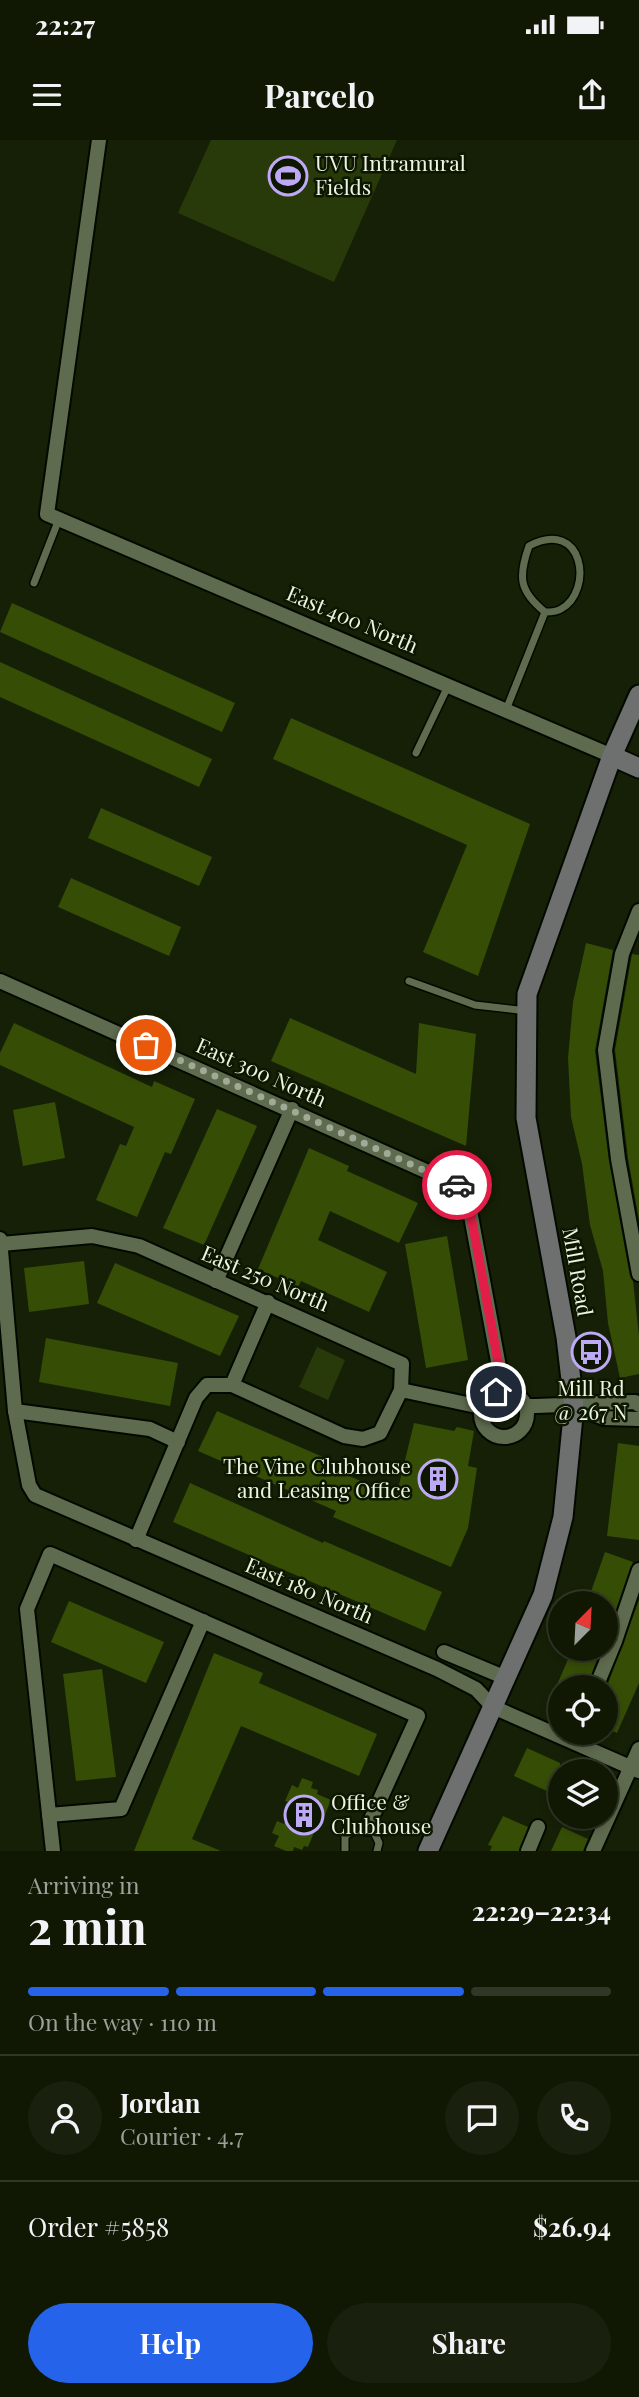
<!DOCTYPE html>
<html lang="en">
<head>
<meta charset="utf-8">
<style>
	:root { --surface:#101804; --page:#19210e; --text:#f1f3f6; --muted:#9ca09a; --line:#303726; --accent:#2563eb }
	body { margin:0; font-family:"Playfair Display",serif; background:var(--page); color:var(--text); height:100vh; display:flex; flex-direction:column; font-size:26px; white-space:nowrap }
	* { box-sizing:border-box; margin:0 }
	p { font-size:23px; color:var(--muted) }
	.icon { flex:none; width:38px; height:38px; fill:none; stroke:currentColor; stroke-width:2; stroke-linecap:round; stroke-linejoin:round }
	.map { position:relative; height:1711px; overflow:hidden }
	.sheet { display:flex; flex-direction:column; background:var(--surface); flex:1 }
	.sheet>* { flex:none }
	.needle { width:46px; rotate:24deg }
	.fabs { position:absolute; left:548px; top:1451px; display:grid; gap:14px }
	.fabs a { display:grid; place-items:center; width:70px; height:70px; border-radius:50%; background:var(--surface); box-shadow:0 4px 10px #0003,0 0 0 2px var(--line); font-size:35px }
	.pin { position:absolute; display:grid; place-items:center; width:60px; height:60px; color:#fff; margin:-30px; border:4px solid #fff; border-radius:50%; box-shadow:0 2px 7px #0007 }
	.courier { position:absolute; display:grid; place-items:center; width:70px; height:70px; margin:-35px; border:5px solid #e11d48; border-radius:50%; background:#fff; color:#222; box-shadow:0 2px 9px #0007 }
	.summary em { font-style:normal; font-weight:700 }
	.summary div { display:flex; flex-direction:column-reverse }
	.summary { display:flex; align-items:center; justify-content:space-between; height:119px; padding:0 28px }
	h1 { font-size:46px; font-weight:700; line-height:52px }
	.bar { display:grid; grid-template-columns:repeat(4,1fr); gap:10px 7px; align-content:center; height:84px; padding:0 28px }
	.bar i { height:9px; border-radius:5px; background:var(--line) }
	.bar .selected { background:var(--accent) }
	.bar p { grid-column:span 4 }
	.line { display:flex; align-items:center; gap:18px; padding:0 28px; border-top:2px solid var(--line) }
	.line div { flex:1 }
	.round { display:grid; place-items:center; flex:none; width:74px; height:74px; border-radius:37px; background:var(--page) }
	.action { display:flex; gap:14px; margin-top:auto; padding:14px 28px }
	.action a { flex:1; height:80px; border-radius:42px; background:var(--accent); color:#fff; font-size:28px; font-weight:700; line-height:80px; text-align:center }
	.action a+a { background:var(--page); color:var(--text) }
	.status { display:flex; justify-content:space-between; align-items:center; height:49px; padding:0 35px; background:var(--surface); direction:ltr }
	.status svg { height:19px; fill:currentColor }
	header { display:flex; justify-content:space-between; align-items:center; height:91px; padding:0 28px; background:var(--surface); font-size:32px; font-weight:700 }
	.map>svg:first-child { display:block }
	.green { fill:#293a0a }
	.building { fill:#364d06 }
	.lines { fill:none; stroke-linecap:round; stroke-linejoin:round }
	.lane-casing { stroke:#030900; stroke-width:10 }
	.street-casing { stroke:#030900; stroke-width:18 }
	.secondary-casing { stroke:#030900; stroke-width:23 }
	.lane { stroke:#5f6b4e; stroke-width:7 }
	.street { stroke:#5f6b4e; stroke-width:14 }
	.secondary { stroke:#6d706e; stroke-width:19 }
	.done { stroke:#a1aa96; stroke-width:7; stroke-dasharray:0 12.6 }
	.route { stroke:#e11d48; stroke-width:9 }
	.labels { text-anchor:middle; stroke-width:5; stroke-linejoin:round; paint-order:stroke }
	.poi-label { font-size:21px; fill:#ecf4e3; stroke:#0d1700; text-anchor:start }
	.street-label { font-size:21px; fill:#ecf4e3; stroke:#0d1700 }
</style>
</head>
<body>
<div class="status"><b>22:27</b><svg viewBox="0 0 49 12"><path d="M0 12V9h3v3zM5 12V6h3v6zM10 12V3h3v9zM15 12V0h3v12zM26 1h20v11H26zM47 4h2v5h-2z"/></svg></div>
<header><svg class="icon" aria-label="menu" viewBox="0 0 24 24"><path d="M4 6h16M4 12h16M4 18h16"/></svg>Parcelo<svg class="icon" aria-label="share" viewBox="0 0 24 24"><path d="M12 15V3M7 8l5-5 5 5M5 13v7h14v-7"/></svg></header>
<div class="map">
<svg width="639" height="1711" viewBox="0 0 639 1711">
	<rect width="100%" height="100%" fill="#162006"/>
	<g class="green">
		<path d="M 211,0 L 397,0 L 334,142 L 178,73 Z"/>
		<path d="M 317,1207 L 345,1220 L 328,1260 L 299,1247 Z"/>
	</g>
	<g class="building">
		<path d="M 12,463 L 235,563 L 222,592 L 0,492 Z"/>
		<path d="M 0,522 L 212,619 L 199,647 L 0,557 Z"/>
		<path d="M 291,578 L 530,684 L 478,836 L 423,812 L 467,705 L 273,619 Z"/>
		<path d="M 101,668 L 212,717 L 199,746 L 88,698 Z"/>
		<path d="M 71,738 L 181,787 L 169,816 L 58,767 Z"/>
		<path d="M 586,803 L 613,810 L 595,911 L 609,1021 L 630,1136 L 633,1141 L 639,1196 L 639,1234 L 620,1238 L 608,1183 L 603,1131 L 590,1085 L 582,1024 L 571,977 L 568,918 L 573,862 Z"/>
		<path d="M 632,814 L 639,815 L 639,1080 L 628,1018 L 615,910 Z"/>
		<path d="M 290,878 L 416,934 L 419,883 L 476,894 L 466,1006 L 271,921 Z"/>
		<path d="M 14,883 L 152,947 L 154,941 L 195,959 L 171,1014 L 165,1012 L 137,1077 L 96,1060 L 120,1004 L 126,1006 L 134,987 L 0,925 L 0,913 Z"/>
		<path d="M 55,962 L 65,1018 L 23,1026 L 13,970 Z"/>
		<path d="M 217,969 L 257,986 L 204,1105 L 163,1088 Z"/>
		<path d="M 309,1008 L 349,1026 L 347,1031 L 418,1063 L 399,1103 L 330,1071 L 318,1100 L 387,1132 L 369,1172 L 301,1141 L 298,1147 L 258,1129 Z"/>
		<path d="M 447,1096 L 468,1220 L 426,1228 L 405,1104 Z"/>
		<path d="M 84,1121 L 89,1164 L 29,1172 L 24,1128 Z"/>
		<path d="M 115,1123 L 239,1176 L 220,1216 L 97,1163 Z"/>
		<path d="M 46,1198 L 178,1223 L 170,1266 L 39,1242 Z"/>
		<path d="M 217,1271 L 339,1324 L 336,1330 L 396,1357 L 414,1283 L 454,1291 L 457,1287 L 474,1291 L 468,1326 L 477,1328 L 468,1388 L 451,1427 L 333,1377 L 336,1371 L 198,1311 Z"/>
		<path d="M 618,1303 L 639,1306 L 639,1400 L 607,1396 Z"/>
		<path d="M 190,1343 L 323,1403 L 324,1401 L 442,1452 L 425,1491 L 173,1382 Z"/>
		<path d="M 605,1412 L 633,1422 L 606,1499 L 606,1463 L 587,1463 Z"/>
		<path d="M 639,1460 L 639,1543 L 617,1593 L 606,1588 L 606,1549 Z"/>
		<path d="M 69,1461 L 164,1502 L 146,1543 L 51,1502 Z"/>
		<path d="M 573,1508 L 601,1508 L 587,1547 L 556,1547 Z"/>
		<path d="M 214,1513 L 263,1533 L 259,1543 L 377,1594 L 359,1636 L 241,1586 L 192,1699 L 221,1711 L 134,1711 Z"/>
		<path d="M 102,1529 L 116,1637 L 76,1641 L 63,1534 Z"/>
		<path d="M 527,1608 L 560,1623 L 560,1657 L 514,1636 Z"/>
		<path d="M 302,1638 L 313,1642 L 311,1648 L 318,1650 L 317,1654 L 331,1660 L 318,1691 L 315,1690 L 308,1707 L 304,1706 L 302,1710 L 294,1707 L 293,1711 L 286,1711 L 274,1706 L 279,1696 L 272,1693 L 277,1681 L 284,1684 L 292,1664 L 285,1661 L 292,1645 L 298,1648 Z"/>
		<path d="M 503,1676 L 528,1687 L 519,1711 L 490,1711 L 492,1706 L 488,1705 Z"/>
		<path d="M 562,1687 L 588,1699 L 583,1711 L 551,1711 Z"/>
	</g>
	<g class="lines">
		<defs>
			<g id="lane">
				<path d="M 34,443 L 59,379"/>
				<path d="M 506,570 L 545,472 C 519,451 518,437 529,406 C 584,377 594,451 561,469 C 557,472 549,472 545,472"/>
				<path d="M 416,613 L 448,546"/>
				<path d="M 409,841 L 475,865 L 527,871"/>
				<path d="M 345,1711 L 345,1696 L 359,1687 L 374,1692 L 379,1703 L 377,1711"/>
			</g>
			<g id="street">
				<path d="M 99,0 L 47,374 L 612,616"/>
				<path d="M 639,771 L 622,814 L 605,910 L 618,1019 L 639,1134"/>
				<path d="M 0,841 L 466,1049 L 500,1232 L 496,1252"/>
				<path d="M 0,1099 L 15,1271 L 29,1345 L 35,1355 L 437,1529 L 476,1549 L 493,1567 L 639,1631"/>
				<path d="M 1,1104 L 92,1096 L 139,1106 L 402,1224 L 401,1250 L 380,1293 L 363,1299 L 344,1296 L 232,1245"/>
				<path d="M 216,1141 L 292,969"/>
				<path d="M 401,1250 L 481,1267"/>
				<circle cx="504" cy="1274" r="23"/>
				<path d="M 526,1266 C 563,1266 599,1262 635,1262 L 639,1265"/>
				<path d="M 575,1267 L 604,1278 L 639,1279"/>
				<path d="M 15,1271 L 150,1289 L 178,1302"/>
				<path d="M 136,1400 L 196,1258 L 207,1245 L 232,1245 L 268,1162"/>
				<path d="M 444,1512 L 506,1538"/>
				<path d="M 596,1547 L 615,1501 L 639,1430"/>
				<path d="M 49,1675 L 121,1669 L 203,1481"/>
				<path d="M 53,1711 L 27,1469 L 50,1414 L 418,1576 L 367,1688"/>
				<path d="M 528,1711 L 538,1687"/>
				<path d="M 593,1711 L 639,1609"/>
			</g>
			<g id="secondary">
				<path d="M 612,616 L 639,628"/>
				<path d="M 428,1711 L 543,1455 L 563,1377 L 574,1266 L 566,1197 L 526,978 L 527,854 L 612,616 L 639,555"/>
			</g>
		</defs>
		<use href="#lane" class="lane-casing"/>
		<use href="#street" class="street-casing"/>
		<use href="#secondary" class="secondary-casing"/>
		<use href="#lane" class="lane"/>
		<use href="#street" class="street"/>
		<use href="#secondary" class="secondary"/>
	</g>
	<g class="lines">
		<path class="done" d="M 146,905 L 457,1045"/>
		<path class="route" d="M 457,1045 L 466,1049 L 500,1232 L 496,1252"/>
	</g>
	<defs>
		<symbol id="stadium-ring" viewBox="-11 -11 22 22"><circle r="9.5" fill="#0d1700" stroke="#bda9f5" stroke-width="1.5"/><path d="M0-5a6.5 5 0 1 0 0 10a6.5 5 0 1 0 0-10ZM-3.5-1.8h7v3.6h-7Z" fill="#bda9f5"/></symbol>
		<symbol id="bus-ring" viewBox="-11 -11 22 22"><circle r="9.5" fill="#0d1700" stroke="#bda9f5" stroke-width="1.5"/><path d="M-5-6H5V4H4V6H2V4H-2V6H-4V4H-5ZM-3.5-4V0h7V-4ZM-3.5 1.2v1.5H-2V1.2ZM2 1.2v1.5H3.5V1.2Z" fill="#bda9f5"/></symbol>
		<symbol id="building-ring" viewBox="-11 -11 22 22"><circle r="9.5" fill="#0d1700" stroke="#bda9f5" stroke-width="1.5"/><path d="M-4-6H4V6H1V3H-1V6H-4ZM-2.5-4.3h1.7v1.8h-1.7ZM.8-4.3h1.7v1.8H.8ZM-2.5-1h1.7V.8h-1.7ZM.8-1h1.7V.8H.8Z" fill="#bda9f5"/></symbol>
	</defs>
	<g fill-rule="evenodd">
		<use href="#stadium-ring" x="266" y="14" width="44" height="44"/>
		<use href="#bus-ring" x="569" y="1190" width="44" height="44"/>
		<use href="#building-ring" x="416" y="1317" width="44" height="44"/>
		<use href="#building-ring" x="282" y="1653" width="44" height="44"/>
	</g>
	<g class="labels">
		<g class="poi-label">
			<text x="315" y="31">UVU Intramural<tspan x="315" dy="24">Fields</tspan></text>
			<text x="591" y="1256" text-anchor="middle">Mill Rd<tspan x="591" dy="24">@ 267 N</tspan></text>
			<text x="411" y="1334" text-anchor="end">The Vine Clubhouse<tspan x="411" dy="24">and Leasing Office</tspan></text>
			<text x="331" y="1670">Office &amp;<tspan x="331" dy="24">Clubhouse</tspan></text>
		</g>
		<g class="street-label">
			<text transform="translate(352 480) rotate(23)" y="7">East 400 North</text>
			<text transform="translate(261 933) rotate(24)" y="7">East 300 North</text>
			<text transform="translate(577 1132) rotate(80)" y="7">Mill Road</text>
			<text transform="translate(265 1139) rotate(23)" y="7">East 250 North</text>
			<text transform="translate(309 1451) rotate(23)" y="7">East 180 North</text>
		</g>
	</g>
</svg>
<div class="fabs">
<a><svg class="needle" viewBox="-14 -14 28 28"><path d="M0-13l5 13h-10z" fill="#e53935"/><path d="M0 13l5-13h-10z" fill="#9ca09a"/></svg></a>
<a><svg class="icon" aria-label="locate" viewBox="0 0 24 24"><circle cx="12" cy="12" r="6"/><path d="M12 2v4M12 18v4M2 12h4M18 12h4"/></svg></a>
<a><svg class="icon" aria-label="layers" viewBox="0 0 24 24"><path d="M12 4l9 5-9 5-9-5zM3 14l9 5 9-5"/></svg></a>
</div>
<div class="pin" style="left:146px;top:905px;background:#ea580c"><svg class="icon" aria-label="bag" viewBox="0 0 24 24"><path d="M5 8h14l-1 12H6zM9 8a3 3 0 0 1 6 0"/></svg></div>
<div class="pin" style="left:496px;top:1252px;background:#1f2937"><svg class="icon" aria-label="home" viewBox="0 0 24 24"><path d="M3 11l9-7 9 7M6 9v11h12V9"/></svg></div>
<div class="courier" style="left:457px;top:1045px"><svg class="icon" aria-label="car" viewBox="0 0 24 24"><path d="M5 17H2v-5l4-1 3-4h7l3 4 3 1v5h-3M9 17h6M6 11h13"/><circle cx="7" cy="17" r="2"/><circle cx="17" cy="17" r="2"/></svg></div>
</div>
<section class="sheet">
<div class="summary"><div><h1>2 min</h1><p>Arriving in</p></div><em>22:29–22:34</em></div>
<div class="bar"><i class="selected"></i><i class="selected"></i><i class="selected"></i><i></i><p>On the way · 110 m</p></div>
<div class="line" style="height:126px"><a class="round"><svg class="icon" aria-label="person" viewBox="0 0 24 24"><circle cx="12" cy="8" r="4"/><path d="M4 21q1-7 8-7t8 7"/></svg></a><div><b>Jordan</b><p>Courier · 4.7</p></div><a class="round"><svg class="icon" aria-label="chat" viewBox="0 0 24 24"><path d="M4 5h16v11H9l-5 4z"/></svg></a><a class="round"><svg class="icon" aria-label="phone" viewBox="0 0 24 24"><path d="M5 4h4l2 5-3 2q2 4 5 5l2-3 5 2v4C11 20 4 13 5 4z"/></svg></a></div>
<div class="line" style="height:91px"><div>Order #5858</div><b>$26.94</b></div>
<div class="action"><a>Help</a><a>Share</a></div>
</section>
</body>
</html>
